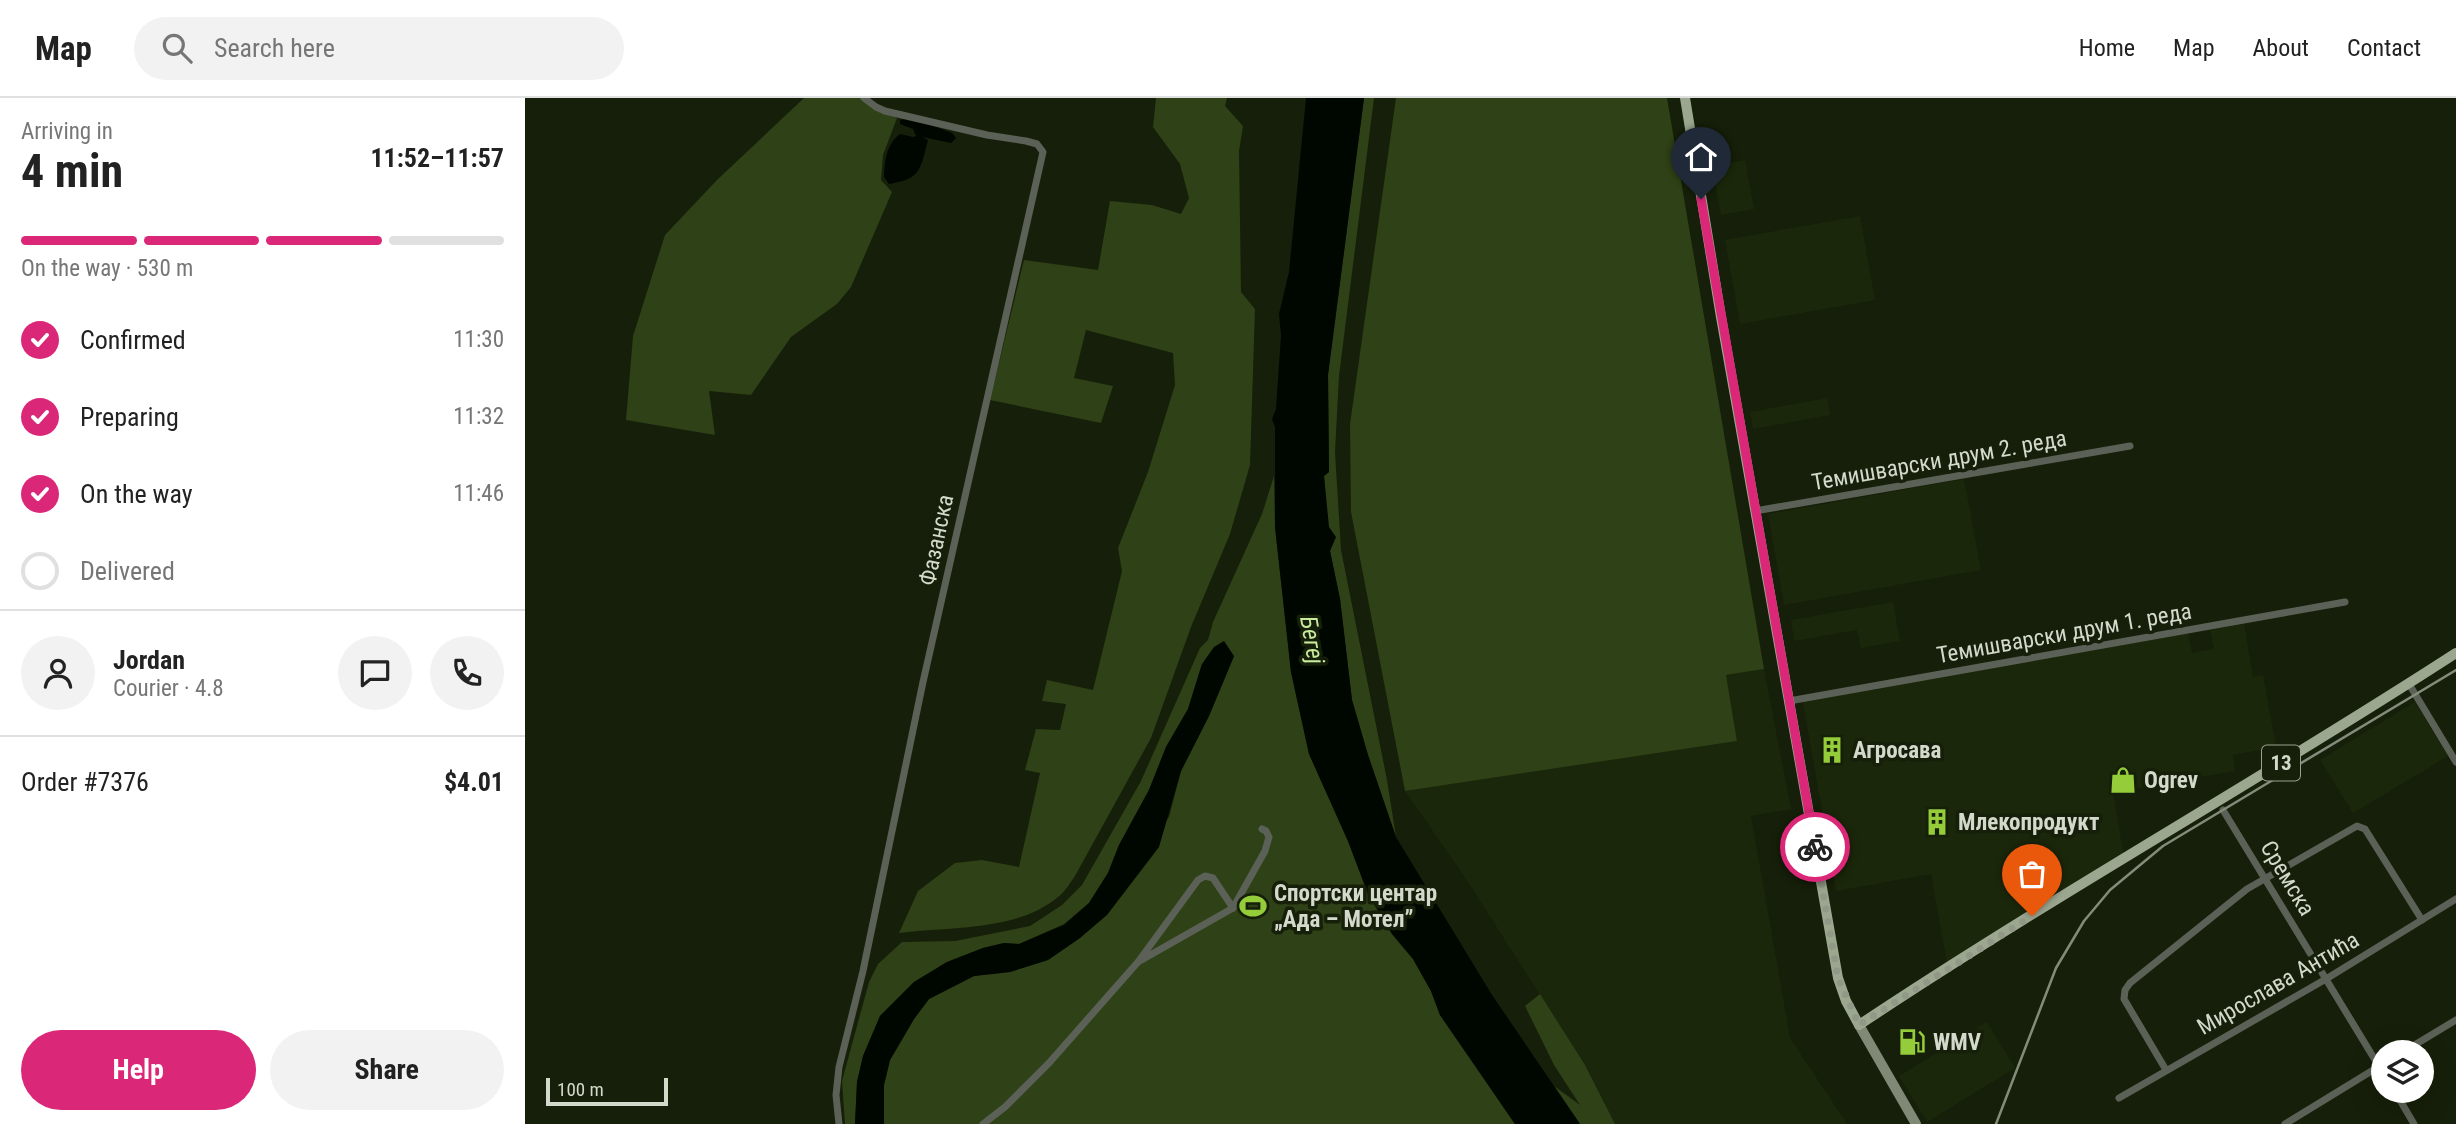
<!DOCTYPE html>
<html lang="en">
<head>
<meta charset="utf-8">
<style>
	:root { --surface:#fff; --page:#f2f2f2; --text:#222; --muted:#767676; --line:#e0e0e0; --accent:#db2777 }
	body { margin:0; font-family:"Roboto Condensed",sans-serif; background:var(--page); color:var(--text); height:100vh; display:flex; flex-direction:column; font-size:26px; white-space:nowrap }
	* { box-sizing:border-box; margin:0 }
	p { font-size:23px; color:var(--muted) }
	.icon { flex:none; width:38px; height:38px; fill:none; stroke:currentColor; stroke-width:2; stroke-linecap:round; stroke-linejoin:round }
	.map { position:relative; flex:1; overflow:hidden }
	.drawer { display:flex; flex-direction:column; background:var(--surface); width:525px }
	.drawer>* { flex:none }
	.buttons { position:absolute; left:1846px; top:942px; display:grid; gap:14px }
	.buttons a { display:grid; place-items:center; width:63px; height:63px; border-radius:50%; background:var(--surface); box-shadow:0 7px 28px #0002; font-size:35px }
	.scale { position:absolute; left:21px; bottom:18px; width:122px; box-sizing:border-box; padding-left:7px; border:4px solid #d3d9cb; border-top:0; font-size:19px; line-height:24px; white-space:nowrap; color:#d3d9cb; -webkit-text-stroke:5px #161f09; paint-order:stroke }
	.pin { position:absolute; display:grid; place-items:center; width:60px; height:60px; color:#fff; margin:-72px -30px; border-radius:50% 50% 50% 0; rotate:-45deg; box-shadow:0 0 7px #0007 }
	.pin .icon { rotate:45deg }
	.courier { position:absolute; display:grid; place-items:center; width:70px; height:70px; margin:-35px; border:5px solid #db2777; border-radius:50%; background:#fff; color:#222; box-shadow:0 2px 9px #0007 }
	.head em { font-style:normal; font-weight:700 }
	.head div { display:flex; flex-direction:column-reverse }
	.head { display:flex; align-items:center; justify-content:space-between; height:119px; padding:0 21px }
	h1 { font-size:46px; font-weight:700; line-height:52px }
	.bar { display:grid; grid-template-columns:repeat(4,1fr); gap:10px 7px; align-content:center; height:84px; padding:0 21px }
	.bar i { height:9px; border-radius:5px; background:var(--line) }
	.bar .current { background:var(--accent) }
	.bar p { grid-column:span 4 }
	.line { display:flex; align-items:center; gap:18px; padding:0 21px; border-top:2px solid var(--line) }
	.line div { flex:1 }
	.round { display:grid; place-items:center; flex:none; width:74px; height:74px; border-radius:37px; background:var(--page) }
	ol { padding:0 21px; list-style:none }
	li { display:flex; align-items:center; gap:21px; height:77px }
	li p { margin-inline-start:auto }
	li .icon { padding:7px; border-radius:50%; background:var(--accent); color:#fff; stroke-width:4 }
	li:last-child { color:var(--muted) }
	li i { width:38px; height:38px; border:4px solid var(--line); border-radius:50% }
	.primary-button { display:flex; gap:14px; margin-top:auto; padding:14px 21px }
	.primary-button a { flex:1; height:80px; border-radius:42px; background:var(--accent); color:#fff; font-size:28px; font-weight:700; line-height:80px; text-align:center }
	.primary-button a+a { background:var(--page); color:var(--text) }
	header { display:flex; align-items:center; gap:42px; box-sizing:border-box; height:98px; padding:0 35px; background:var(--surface); border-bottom:2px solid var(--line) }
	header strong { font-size:33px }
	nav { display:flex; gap:38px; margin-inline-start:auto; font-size:24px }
	.search { width:490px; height:63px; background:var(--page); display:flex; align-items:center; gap:18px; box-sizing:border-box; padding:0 24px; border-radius:38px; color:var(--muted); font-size:26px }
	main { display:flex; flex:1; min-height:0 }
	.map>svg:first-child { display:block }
	.built { fill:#1b270a }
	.green { fill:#2f4116 }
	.water { fill:#000700 }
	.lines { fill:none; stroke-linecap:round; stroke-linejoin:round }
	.minor { stroke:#5b6156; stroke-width:7 }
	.secondary { stroke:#808876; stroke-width:10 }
	.primary { stroke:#9ca790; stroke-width:10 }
	.rail { stroke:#848b7a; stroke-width:2.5 }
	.done { stroke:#919887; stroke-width:7; stroke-dasharray:0 12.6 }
	.route { stroke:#db2777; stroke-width:9 }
	.labels { text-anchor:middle; stroke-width:7; stroke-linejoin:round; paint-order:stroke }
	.shield { fill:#161f09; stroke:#9aa191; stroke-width:2 }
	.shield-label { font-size:21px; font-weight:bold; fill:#d3d9cb }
	.street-label { font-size:23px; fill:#d3d9cb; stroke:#161f09 }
	.poi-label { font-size:23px; font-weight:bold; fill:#d3d9cb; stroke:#161f09; text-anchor:start }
	.water-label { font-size:24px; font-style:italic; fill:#c8eb9d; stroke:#161f09 }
</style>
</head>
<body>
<header>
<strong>Map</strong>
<div class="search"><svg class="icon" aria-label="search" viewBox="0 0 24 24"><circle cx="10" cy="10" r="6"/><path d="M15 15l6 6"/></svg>Search here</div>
<nav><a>Home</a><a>Map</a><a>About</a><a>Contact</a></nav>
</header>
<main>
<section class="drawer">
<div class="head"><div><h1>4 min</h1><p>Arriving in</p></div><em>11:52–11:57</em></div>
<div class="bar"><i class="current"></i><i class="current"></i><i class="current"></i><i></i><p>On the way · 530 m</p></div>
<ol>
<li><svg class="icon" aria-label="check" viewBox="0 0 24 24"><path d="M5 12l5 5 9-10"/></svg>Confirmed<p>11:30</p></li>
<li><svg class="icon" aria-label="check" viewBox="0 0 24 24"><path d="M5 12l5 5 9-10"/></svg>Preparing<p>11:32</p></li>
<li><svg class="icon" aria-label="check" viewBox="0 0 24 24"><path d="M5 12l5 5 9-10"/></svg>On the way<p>11:46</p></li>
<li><i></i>Delivered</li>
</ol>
<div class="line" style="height:126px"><a class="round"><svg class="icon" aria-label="person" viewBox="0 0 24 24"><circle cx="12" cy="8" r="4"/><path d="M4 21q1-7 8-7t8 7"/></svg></a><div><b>Jordan</b><p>Courier · 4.8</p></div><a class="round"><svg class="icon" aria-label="chat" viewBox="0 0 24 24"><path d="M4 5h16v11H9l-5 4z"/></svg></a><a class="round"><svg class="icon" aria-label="phone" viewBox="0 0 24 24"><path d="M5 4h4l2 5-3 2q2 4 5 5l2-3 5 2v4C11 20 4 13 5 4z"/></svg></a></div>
<div class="line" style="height:91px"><div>Order #7376</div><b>$4.01</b></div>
<div class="primary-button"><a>Help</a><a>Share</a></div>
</section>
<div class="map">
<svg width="1931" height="1026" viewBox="0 0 1931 1026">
	<rect width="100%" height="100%" fill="#161f09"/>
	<g class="built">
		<path d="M 1220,62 L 1229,111 L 1196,117 L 1187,68 Z"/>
		<path d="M 1335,118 L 1350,202 L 1215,226 L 1200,142 Z"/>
		<path d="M 1302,300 L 1305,317 L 1228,331 L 1225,314 Z"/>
		<path d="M 1439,381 L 1456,472 L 1259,507 L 1243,416 Z"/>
		<path d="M 1368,504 L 1375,543 L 1336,550 L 1332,532 L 1269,543 L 1266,522 Z"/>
		<path d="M 1719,526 L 1728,579 L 1738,577 L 1751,649 L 1708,657 L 1710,673 L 1588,695 L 1599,759 L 1422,865 L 1406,776 L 1311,793 L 1278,604 L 1663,535 L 1667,555 L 1689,551 L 1685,532 Z"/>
		<path d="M 1239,571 L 1266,711 L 1226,718 L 1265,940 L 1322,1026 L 1090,1026 L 1060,967 L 941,781 L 880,693 L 1212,643 L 1201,577 Z"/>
		<path d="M 1890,604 L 1923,658 L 1828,715 L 1795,662 Z"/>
		<path d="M 1462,924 L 1490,970 L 1402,1024 L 1374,978 Z"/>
	</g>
	<g class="green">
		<path d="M 279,0 L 336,0 L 342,6 L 372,20 L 358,57 L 356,82 L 367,94 L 326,189 L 312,206 L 266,239 L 226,297 L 184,293 L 190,337 L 101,322 L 108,238 L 140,137 L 192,82 Z"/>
		<path d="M 631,0 L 702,0 L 700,8 L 718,28 L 714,53 L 716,194 L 730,211 L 725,367 L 705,436 L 666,529 L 626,640 L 550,778 C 545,785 540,794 533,799 C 491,834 425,828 374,835 L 393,793 L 430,765 L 457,762 L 494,769 L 515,675 L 500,672 L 511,631 L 535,632 L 541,606 L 517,603 L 522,582 L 568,592 L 597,473 L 593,450 L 623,374 L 650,287 L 648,255 L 561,232 L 549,280 L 588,288 L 576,325 L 465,302 L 499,162 L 573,172 L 585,103 L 627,107 L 656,116 L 664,100 L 655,66 L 628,29 Z"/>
		<path d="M 839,0 L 849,0 L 814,278 L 810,354 L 816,452 L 862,682 L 871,739 L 843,657 L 827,602 L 815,501 L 805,453 L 799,378 L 804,374 L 803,277 Z"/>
		<path d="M 871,0 L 1142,0 L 1239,571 L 1201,577 L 1212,643 L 880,693 L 826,414 L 825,326 Z"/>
		<path d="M 749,378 L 750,429 L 766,574 L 784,656 L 823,743 L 843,796 L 867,836 L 888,861 L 906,893 L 915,917 L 990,1026 L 359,1026 L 359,987 L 365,962 L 389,921 L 404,901 L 449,878 L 485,874 L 523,862 L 555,840 L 644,719 L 656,673 L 684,618 L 709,558 L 677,566 L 663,611 L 641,649 L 624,692 L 594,747 L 583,775 L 564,805 L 539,826 L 494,846 L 479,845 L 458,850 L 422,864 L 389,884 L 355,918 L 338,958 L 332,984 L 330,1026 L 320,1026 L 317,983 L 344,884 L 353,866 L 377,844 L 430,843 L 505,828 L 537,807 L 557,787 L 616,683 L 675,550 L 683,542 L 688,524 L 737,416 Z"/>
		<path d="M 1015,896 L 1060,967 L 1090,1026 L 1055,1026 L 1029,988 L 1055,1007 L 1029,967 L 1000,908 Z"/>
	</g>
	<g class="water">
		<path d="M 781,0 L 839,0 L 803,277 L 804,374 L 799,378 L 804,429 L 811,439 L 805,453 L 815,501 L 827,602 L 843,657 L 871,739 L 967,897 L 1055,1026 L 990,1026 L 915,917 L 906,893 L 888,861 L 867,836 L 843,796 L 823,743 L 784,656 L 766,574 L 750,429 L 750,329 L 747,321 L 751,311 L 756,237 L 754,216 L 764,174 Z"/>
		<path d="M 387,20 L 427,35 L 431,40 L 426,45 L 397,39 L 403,42 C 395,71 397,81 364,86 L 359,79 C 360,62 361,47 375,36 L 388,39 L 391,38 L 388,31 L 375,26 L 375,22 Z"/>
		<path d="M 699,543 L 709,558 L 684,618 L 656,673 L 634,749 L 582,817 L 555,840 L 523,862 L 485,874 L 449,878 L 404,901 L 389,921 L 365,962 L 359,987 L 359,1026 L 330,1026 L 332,984 L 338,958 L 355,918 L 389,884 L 422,864 L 458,850 L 479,845 L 494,846 L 539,827 L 564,805 L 583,775 L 594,747 L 624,692 L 641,649 L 663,611 L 677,566 L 689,549 Z"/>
	</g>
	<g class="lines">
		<g class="minor">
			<path d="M 1230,413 L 1605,348"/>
			<path d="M 1884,586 L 1931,664"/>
			<path d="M 1264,603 L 1820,504"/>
			<path d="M 1698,712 L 1858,975"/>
			<path d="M 708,810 L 740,753 L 744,739 L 741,733 L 737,731"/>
			<path d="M 1878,954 L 1931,922"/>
			<path d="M 1641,972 L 1599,901 L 1600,892 L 1605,885 L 1722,791 L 1832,728 L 1840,731 L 1897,822"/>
			<path d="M 1869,992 L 1889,1026"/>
			<path d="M 1594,1000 L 1801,881 L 1931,801"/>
			<path d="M 314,1026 L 311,997 L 314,969 L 338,873 L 398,584 L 518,54 L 512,46 L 501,43 L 462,37 L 360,13 L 351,9 L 339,0"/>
			<path d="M 458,1026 L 480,1009 L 524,965 L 613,864 L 673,782 L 680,778 L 688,780 L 708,810 L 613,864"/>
			<path d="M 1760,1026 L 1858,966"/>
		</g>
		<path class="secondary" d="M 1334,927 L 1391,1026"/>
		<path class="primary" d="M 1160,0 L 1196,219 L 1313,880 L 1321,903 L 1334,927 C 1529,797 1734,683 1931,555"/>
		<path class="rail" d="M 1471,1026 L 1531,870 L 1559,823 L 1585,792 L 1638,748 L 1931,572"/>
	</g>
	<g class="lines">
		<path class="done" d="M 1290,749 L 1313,880 L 1334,927 L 1507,818"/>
		<path class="route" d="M 1176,101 L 1290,749"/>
	</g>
	<defs>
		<symbol id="building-bare" viewBox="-9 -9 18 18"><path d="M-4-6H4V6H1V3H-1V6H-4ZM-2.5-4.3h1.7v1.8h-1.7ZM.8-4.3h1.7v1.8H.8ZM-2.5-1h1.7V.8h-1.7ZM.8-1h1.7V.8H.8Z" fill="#95cc3a" stroke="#161f09" stroke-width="2.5" paint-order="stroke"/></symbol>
		<symbol id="shop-bare" viewBox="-9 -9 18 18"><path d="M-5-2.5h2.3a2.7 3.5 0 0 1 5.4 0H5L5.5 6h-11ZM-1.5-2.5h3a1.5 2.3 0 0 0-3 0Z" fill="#95cc3a" stroke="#161f09" stroke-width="2.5" paint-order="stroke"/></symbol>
		<symbol id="stadium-bare" viewBox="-9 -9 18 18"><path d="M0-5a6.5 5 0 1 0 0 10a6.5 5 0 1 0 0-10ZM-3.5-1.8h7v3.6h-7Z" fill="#95cc3a" stroke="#161f09" stroke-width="2.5" paint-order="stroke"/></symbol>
		<symbol id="fuel-bare" viewBox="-9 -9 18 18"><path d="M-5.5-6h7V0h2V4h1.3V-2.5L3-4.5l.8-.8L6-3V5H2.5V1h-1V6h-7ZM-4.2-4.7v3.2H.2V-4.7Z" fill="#95cc3a" stroke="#161f09" stroke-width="2.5" paint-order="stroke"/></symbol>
	</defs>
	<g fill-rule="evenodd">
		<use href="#building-bare" x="1288" y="633" width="38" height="38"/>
		<use href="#shop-bare" x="1579" y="663" width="38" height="38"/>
		<use href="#building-bare" x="1393" y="705" width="38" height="38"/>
		<use href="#stadium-bare" x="709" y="789" width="38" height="38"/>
		<use href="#fuel-bare" x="1368" y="925" width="38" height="38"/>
	</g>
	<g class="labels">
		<rect class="shield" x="1737" y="647.5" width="38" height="35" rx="5"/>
		<g class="shield-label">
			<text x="1756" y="672">13</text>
		</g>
		<g class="street-label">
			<text transform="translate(1414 362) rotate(-10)" y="8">Темишварски друм 2. реда</text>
			<text transform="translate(411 442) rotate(-78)" y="8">Фазанска</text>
			<text transform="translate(1539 535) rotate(-10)" y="8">Темишварски друм 1. реда</text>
			<text transform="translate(1763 780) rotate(59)" y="8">Сремска</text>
			<text transform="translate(1753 885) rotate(-30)" y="8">Мирослава Антића</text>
		</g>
		<g class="poi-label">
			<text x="1328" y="660">Агросава</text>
			<text x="1619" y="690">Ogrev</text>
			<text x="1433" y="732">Млекопродукт</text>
			<text x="749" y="803">Спортски центар<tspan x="749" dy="26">„Ада – Мотел”</tspan></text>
			<text x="1408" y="952">WMV</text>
		</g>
		<g class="water-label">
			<text transform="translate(787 542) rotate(80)" y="8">Бегеј</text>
		</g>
	</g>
</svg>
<div class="buttons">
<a><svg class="icon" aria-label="layers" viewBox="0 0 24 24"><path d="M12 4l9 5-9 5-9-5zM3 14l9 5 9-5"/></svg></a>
</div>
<div class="scale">100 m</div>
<div class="pin" style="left:1507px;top:818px;background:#ea580c"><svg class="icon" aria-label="bag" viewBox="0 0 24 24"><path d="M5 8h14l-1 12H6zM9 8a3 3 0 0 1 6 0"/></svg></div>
<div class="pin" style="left:1176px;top:101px;background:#1f2937"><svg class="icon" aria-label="home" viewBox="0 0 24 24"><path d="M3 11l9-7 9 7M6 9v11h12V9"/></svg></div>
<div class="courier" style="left:1290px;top:749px"><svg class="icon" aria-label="bike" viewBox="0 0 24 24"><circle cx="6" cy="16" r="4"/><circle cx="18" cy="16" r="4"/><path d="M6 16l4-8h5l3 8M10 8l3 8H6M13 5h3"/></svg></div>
</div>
</main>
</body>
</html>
